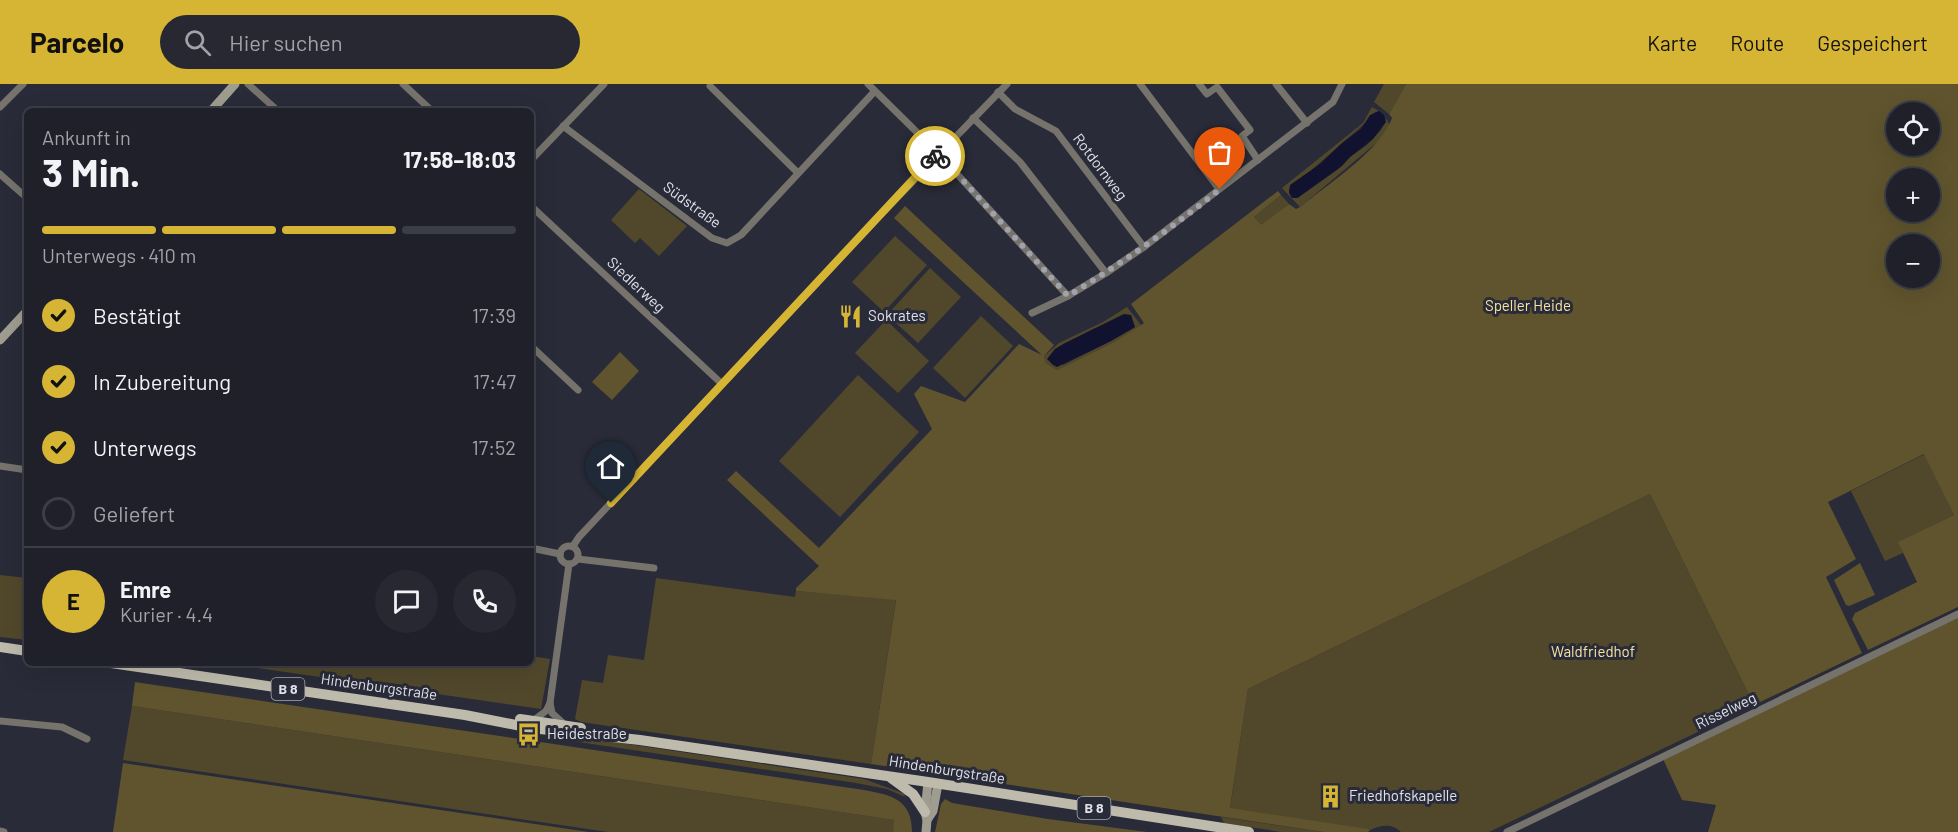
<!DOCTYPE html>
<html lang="de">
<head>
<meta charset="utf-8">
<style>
	:root { --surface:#1f202a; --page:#272832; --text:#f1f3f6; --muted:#a1a3a8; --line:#3c3e47; --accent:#d6b534 }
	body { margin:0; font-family:Barlow,sans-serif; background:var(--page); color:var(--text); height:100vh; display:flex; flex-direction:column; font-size:22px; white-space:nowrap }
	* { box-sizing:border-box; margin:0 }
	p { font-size:20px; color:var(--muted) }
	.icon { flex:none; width:33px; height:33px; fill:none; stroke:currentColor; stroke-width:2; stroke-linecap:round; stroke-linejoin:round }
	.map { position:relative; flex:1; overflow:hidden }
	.side { position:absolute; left:24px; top:24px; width:510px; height:558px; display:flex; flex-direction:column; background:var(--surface); border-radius:9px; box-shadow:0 6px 24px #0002,0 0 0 2px var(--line) }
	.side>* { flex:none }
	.tools { position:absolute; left:1886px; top:18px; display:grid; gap:12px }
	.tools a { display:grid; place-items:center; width:54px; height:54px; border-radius:50%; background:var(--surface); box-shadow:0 6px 24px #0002,0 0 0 2px var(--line); font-size:30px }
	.pin { position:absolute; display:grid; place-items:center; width:51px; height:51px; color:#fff; margin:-62px -26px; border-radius:50% 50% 50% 0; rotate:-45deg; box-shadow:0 0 6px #0007 }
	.pin .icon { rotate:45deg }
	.courier { position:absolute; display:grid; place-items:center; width:60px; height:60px; margin:-30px; border:4px solid #d6b534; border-radius:50%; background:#fff; color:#222; box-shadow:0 2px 8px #0007 }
	.head em { font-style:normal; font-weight:700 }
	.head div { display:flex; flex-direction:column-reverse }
	.head { display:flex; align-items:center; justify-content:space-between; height:102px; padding:0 18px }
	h1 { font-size:39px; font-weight:700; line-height:45px }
	.bar { display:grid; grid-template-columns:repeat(4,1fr); gap:9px 6px; align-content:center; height:72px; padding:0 18px }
	.bar i { height:8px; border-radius:4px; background:var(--line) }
	.bar .current { background:var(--accent) }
	.bar p { grid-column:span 4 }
	.line { display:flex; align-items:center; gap:15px; padding:0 18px; border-top:2px solid var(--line) }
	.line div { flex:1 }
	.round { display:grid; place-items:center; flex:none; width:63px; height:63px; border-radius:32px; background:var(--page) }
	ol { padding:0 18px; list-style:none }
	li { display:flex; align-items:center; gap:18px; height:66px }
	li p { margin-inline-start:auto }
	li .icon { padding:6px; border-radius:50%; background:var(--accent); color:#111; stroke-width:4 }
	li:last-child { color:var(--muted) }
	li i { width:33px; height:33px; border:3px solid var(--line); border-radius:50% }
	header { display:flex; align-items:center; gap:36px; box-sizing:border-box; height:84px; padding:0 30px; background:var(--accent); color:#111 }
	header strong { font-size:28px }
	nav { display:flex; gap:33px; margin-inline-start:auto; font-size:21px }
	.search { width:420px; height:54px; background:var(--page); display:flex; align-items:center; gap:15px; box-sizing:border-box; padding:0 21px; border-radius:33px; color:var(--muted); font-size:22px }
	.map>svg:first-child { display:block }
	.green { fill:#51482c; fill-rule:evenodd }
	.forest { fill:#5f542d; fill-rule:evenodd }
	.water { fill:#11122f }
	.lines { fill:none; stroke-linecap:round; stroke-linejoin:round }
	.street { stroke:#75736c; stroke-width:7 }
	.secondary { stroke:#9f9c90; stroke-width:9 }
	.primary { stroke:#bfbbac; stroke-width:10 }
	.done { stroke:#a1a2ac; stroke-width:6; stroke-dasharray:0 10.8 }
	.route { stroke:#d6b534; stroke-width:8 }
	.labels { text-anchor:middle; stroke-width:6; stroke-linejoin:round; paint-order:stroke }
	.shield { fill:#292b38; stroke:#aaabb5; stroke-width:1.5 }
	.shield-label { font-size:14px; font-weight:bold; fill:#e1e2eb }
	.street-label { font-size:15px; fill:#e1e2eb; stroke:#292b38 }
	.park-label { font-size:15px; fill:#f6e39f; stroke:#292b38 }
	.poi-label { font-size:15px; fill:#e1e2eb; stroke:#292b38; text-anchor:start }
</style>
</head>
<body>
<header>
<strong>Parcelo</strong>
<div class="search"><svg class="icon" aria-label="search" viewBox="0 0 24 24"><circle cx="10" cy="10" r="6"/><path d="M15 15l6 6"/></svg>Hier suchen</div>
<nav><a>Karte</a><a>Route</a><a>Gespeichert</a></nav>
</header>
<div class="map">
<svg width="1958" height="748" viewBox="0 0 1958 748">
	<rect width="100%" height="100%" fill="#292b38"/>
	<g class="green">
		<path d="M 1384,0 L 1406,0 L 1389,30 L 1374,18 Z"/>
		<path d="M 1372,23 L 1379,27 L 1375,28 C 1363,43 1354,48 1340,61 C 1323,76 1306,91 1289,105 L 1292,114 L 1298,114 L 1337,86 L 1350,73 L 1367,61 L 1381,46 L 1386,35 L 1384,31 L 1390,41 L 1381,55 L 1300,123 L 1282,104 L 1363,39 Z"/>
		<path d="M 639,105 L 687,142 L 659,172 L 640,154 L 635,159 L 611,136 Z"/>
		<path d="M 1281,111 L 1289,120 L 1261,142 L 1254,133 Z"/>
		<path d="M 895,152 L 927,181 L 884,228 L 852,198 Z"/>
		<path d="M 930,184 L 961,213 L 918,259 L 887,231 Z"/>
		<path d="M 1127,223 L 1141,241 L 1114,258 L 1057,286 L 1046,279 L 1044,272 L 1059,259 L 1103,238 ZM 1135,243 L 1111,257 L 1063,281 L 1055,265 L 1095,244 Z"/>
		<path d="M 981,232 L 1013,262 L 965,314 L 933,284 Z"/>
		<path d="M 886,236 L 929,277 L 898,309 L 855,269 Z"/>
		<path d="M 858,291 L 919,348 L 840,433 L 779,377 Z"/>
		<path d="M 1925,370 L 1954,431 L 1899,458 L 1903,469 L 1885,477 L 1851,407 Z"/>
		<path d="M 1650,410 L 1754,621 L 1489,748 L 1401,748 C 1392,739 1381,741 1370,746 L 1230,725 L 1248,605 Z"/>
		<path d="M 0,491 L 27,494 L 27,556 L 0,553 Z"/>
		<path d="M 656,494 L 795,513 L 796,507 L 896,515 L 871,680 L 581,638 L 575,635 L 582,596 L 603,599 L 608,571 L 644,576 Z"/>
		<path d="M 531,572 L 550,575 L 541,625 L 222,579 L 531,579 Z"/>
		<path d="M 132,622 L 895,736 L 893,748 L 608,748 L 123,676 Z"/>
		<path d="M 566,651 L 864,695 L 908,711 L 903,712 L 887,705 L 856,699 L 565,656 Z"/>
		<path d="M 1221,733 L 1324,748 L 1281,748 L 1224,739 Z"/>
	</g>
	<g class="forest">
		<path d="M 1406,0 L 1958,0 L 1958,523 L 1868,566 L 1852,535 L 1855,529 L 1917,498 L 1898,458 L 1954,431 L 1924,370 L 1828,418 L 1856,475 L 1826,493 L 1862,569 L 1754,621 L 1650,410 L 1248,605 L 1230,724 L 1368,745 L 1370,746 L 1368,748 L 1324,748 L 871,680 L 896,516 L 796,507 L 796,504 L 819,482 L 727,396 L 736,387 L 819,464 L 932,345 L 914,310 L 921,302 L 965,318 L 1019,260 L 1042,271 L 894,134 L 905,122 L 1054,261 L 1044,272 L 1046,279 L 1057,286 L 1114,258 L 1144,239 L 1131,220 L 1278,107 L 1281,111 L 1254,133 L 1261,141 L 1289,120 L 1296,125 L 1300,123 C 1327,101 1381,66 1392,34 L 1389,30 ZM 1896,28 L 1929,28 L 1929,62 L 1896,62 ZM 1896,94 L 1929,94 L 1929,128 L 1896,128 ZM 1929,160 L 1929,194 L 1896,194 L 1896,160 Z"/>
		<path d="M 620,268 L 639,287 L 612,316 L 592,298 Z"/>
		<path d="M 1860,479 L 1875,511 L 1849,522 L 1846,521 L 1834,496 Z"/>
		<path d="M 1958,532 L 1958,748 L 1708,748 L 1716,721 L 1682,716 L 1663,675 Z"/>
		<path d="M 135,598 L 864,706 C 891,711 912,715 912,748 L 893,748 L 894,736 L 132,622 Z"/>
		<path d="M 123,679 L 589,748 L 113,748 Z"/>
		<path d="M 945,715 L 952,719 L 1048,735 L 1147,748 L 935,748 L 941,720 Z"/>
	</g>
	<g class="water">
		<path d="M 1379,27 L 1384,31 L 1386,38 L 1373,55 L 1350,73 L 1342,82 L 1297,114 L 1292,114 L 1289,109 L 1290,101 L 1320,80 L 1342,59 L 1361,45 L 1370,31 Z"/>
		<path d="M 1124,230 L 1131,231 L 1135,243 L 1111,257 L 1057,283 L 1053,281 L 1047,275 L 1055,265 L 1065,259 Z"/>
	</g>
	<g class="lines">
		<g class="street">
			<path d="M 248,0 L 278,27"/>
			<path d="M 403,0 L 432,27"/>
			<path d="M 868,0 L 938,69 L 1068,212 L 1106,189 L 1144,163 L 1056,47 L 1015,25 L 998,8"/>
			<path d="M 1140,0 L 1219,105"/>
			<path d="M 1199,0 L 1207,10 L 1217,3 L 1250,46 L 1242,52 L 1258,76"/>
			<path d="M 1276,0 L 1307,39"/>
			<path d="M 710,2 L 798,89"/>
			<path d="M 0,23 L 23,0"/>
			<path d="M 973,34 L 1020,78 L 1106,189"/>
			<path d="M 563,42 L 712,154 L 727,159 L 741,151 L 874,8"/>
			<path d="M 531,76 L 604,0"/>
			<path d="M 0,90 L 27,114"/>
			<path d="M 531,122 L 722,300"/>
			<path d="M 1144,163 L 1333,18 L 1342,0"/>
			<path d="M 1032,229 L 1068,212"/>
			<path d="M 531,262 L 578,306"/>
			<path d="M 0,382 L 27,386"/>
			<circle cx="569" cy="471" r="9"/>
			<path d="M 573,462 L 579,453 L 886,125 L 1007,0"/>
			<path d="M 531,464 L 560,470"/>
			<path d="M 578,475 L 654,484"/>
			<path d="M 534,636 L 546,627 L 550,619"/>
			<path d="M 0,637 L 62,643 L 87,655"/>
			<path d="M 563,639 L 552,629 L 550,619 L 569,480"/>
			<path d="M 0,747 L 4,748"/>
			<path d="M 1507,748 L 1958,530"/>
		</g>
		<g class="secondary">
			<path d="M 211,27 L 235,0"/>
			<path d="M 0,256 L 27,227"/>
			<path d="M 927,736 L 933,727 L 938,700"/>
			<path d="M 926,748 L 927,736 L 925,728 L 928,698"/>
		</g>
		<g class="primary">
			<path d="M 0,563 L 27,567"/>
			<path d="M 111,579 L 465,631 L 531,644 L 640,656 L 928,698 L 1249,748"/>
			<path d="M 520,635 L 581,644"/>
			<path d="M 891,694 L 913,710 L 925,728"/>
		</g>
	</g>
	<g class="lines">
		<path class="done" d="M 935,72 L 938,69 L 1068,212 C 1121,180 1172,144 1220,105"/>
		<path class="route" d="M 611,419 L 935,72"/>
	</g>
	<defs>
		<symbol id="restaurant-bare" viewBox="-9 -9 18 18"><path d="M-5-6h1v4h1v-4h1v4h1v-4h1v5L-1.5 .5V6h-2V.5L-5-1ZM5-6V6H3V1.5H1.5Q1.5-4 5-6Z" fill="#d6b534" stroke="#292b38" stroke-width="2.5" paint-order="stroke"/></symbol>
		<symbol id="bus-bare" viewBox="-9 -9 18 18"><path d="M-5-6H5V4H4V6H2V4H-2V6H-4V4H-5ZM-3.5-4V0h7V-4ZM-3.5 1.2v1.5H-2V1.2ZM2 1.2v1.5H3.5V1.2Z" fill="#d6b534" stroke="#292b38" stroke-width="2.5" paint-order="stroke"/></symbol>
		<symbol id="building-bare" viewBox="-9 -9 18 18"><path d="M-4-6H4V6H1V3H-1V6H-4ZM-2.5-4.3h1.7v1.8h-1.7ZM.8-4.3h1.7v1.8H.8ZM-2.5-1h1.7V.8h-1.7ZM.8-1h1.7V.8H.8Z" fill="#d6b534" stroke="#292b38" stroke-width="2.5" paint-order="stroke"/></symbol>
	</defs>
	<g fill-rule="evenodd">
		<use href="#restaurant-bare" x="834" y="216" width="33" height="33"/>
		<use href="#bus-bare" x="512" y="634" width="33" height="33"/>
		<use href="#building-bare" x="1314" y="696" width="33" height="33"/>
	</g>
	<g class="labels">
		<g class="shield">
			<rect x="271.5" y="594" width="33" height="22" rx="4.5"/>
			<rect x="1077.5" y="713" width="33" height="22" rx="4.5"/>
		</g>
		<g class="shield-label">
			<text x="288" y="610">B 8</text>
			<text x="1094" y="729">B 8</text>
		</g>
		<g class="street-label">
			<text transform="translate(1100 83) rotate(53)" y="5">Rotdornweg</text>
			<text transform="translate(692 121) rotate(36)" y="5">Südstraße</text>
			<text transform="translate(636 201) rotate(43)" y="5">Siedlerweg</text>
			<text transform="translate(379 603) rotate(8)" y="5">Hindenburgstraße</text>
			<text transform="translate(1726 627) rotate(-26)" y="5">Risselweg</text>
			<text transform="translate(947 686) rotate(9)" y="5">Hindenburgstraße</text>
		</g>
		<g class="park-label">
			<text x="1528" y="227">Speller Heide</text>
			<text x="1593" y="573">Waldfriedhof</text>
		</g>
		<g class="poi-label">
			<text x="868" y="237">Sokrates</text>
			<text x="547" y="655">Heidestraße</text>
			<text x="1349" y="717">Friedhofskapelle</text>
		</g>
	</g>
</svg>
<div class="tools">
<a><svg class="icon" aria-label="locate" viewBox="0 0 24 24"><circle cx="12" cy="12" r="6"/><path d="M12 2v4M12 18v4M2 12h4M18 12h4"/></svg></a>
<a>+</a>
<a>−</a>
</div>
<div class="pin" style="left:1220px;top:105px;background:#ea580c"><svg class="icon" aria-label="bag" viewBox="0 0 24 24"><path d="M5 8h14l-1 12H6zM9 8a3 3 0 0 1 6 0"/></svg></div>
<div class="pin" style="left:611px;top:419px;background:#1f2937"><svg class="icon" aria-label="home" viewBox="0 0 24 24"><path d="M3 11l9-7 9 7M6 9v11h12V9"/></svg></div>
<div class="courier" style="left:935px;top:72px"><svg class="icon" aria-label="bike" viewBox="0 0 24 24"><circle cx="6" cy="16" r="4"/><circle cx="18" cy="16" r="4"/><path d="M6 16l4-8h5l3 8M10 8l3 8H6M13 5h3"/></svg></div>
<section class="side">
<div class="head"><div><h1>3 Min.</h1><p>Ankunft in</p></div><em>17:58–18:03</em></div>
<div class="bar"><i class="current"></i><i class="current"></i><i class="current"></i><i></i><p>Unterwegs · 410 m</p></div>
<ol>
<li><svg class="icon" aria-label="check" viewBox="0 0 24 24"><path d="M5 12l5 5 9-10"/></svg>Bestätigt<p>17:39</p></li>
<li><svg class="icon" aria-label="check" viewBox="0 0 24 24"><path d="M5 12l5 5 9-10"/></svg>In Zubereitung<p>17:47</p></li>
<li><svg class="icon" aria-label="check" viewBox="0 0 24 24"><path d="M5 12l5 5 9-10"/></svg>Unterwegs<p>17:52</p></li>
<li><i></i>Geliefert</li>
</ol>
<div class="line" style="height:108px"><b class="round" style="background:var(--accent);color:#111">E</b><div><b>Emre</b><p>Kurier · 4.4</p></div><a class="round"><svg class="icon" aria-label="chat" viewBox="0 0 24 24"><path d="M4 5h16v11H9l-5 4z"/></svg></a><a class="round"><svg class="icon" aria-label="phone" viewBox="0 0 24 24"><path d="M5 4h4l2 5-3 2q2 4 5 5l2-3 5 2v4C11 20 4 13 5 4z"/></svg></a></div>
</section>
</div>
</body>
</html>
